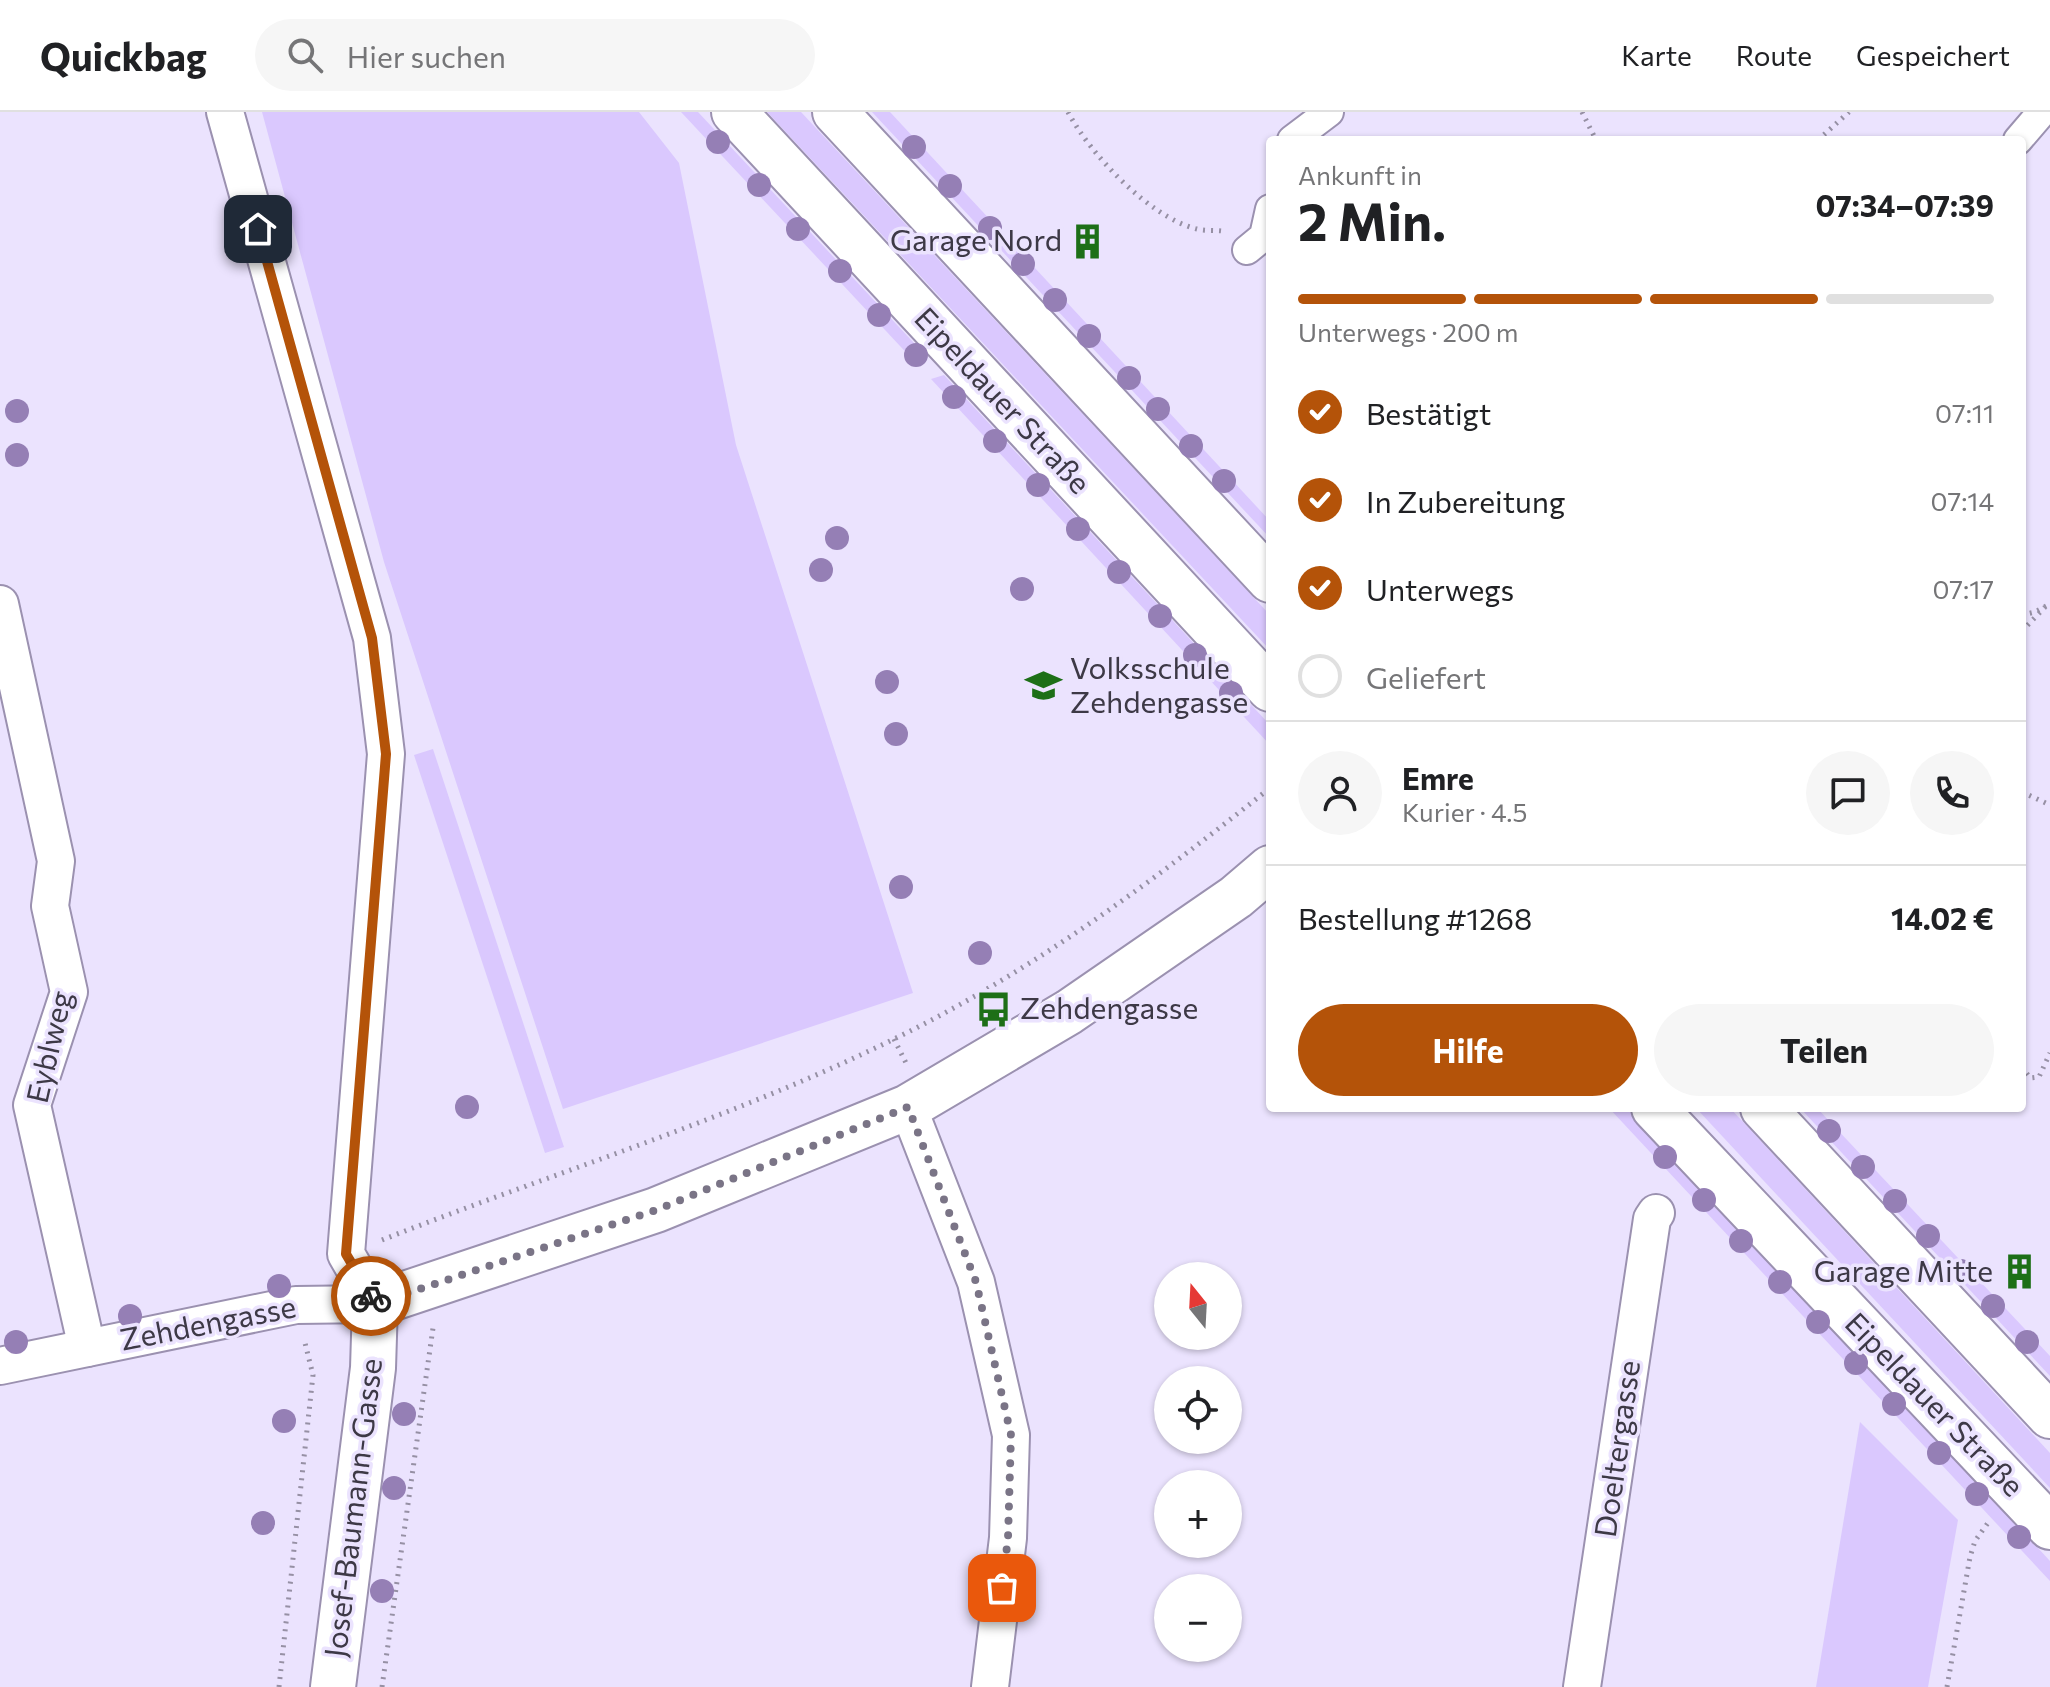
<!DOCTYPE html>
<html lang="de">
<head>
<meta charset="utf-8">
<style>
	:root { --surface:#fff; --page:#f6f6f6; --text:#202124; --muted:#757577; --line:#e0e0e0; --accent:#b45309 }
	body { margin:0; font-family:Commissioner,sans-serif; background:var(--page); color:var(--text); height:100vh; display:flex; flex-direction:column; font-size:30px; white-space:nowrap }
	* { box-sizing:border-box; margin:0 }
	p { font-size:26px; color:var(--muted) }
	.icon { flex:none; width:44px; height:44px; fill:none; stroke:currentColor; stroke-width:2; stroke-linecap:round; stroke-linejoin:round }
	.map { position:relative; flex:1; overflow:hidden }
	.panel { position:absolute; left:1266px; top:24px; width:760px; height:976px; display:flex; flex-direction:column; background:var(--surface); border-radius:8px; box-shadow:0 2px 6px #0004 }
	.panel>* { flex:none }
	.needle { width:52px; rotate:342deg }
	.tools { position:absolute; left:1154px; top:1150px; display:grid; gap:16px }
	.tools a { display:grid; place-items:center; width:88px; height:88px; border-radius:50%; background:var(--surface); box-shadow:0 2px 6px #0004; font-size:40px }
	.pin { position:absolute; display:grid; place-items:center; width:68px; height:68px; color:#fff; margin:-34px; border-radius:16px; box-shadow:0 4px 12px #0006 }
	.courier { position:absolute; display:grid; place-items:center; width:80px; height:80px; margin:-40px; border:6px solid #b45309; border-radius:50%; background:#fff; color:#222; box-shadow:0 2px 10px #0007 }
	.summary em { font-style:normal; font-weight:700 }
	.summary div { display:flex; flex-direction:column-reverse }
	.summary { display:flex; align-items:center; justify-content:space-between; height:136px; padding:0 32px }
	h1 { font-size:52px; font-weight:700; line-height:60px }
	.bar { display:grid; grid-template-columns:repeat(4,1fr); gap:12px 8px; align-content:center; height:96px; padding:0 32px }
	.bar i { height:10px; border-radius:6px; background:var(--line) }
	.bar .active { background:var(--accent) }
	.bar p { grid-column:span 4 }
	.line { display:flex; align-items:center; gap:20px; padding:0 32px; border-top:2px solid var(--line) }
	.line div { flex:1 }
	.round { display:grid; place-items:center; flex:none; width:84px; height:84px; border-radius:42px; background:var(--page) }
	ol { padding:0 32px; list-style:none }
	li { display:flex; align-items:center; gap:24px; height:88px }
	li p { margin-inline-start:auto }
	li .icon { padding:8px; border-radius:50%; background:var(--accent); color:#fff; stroke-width:4 }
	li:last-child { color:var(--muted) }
	li i { width:44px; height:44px; border:4px solid var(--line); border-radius:50% }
	.action { display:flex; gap:16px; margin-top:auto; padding:16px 32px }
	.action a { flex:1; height:92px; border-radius:48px; background:var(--accent); color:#fff; font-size:32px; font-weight:700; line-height:92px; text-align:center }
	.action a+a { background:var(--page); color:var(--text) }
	header { display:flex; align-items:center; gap:48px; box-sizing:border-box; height:112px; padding:0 40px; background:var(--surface); border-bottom:2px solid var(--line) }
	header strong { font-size:38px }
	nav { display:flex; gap:44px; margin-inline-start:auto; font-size:28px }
	.search { width:560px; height:72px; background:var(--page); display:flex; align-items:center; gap:20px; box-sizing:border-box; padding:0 28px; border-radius:44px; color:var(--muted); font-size:30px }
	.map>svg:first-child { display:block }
	.green { fill:#dac8fe }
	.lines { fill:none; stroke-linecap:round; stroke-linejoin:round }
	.pedestrian-casing { stroke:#9b91b0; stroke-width:32 }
	.minor-casing { stroke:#9b91b0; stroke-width:40 }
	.tertiary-casing { stroke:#9b91b0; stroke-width:48 }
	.secondary-casing { stroke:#9b91b0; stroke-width:48 }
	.path { stroke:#9690a4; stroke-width:5; stroke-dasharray:2 6; stroke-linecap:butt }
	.pedestrian { stroke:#fff; stroke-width:28 }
	.minor { stroke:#fff; stroke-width:36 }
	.tertiary { stroke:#fff; stroke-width:44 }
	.secondary { stroke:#fff; stroke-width:44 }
	.tree { fill:#957fb5 }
	.done { stroke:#7a7486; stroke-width:8; stroke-dasharray:0 14.4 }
	.route { stroke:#b45309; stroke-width:10 }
	.labels { text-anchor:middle; stroke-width:7; stroke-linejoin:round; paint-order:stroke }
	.poi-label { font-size:30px; fill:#3d3946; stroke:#ebe3fe; text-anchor:end }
	.street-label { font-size:30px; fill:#3d3946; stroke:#ebe3fe }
</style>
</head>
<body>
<header>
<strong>Quickbag</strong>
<div class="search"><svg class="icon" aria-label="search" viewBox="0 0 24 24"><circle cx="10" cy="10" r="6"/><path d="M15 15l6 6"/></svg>Hier suchen</div>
<nav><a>Karte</a><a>Route</a><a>Gespeichert</a></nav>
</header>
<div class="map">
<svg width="2050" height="1575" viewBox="0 0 2050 1575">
	<rect width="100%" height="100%" fill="#ebe3fe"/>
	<g class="green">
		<path d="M 262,0 L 639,0 L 679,51 L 736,333 L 913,881 L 563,997 L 384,450 Z"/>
		<path d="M 681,0 L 698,0 L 928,246 L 915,250 Z"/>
		<path d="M 767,0 L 801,0 L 1270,503 L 1270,538 Z"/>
		<path d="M 872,0 L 890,0 L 1270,409 L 1270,426 Z"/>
		<path d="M 944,263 L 1270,613 L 1270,633 L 931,267 Z"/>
		<path d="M 433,637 L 564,1035 L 545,1041 L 414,643 Z"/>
		<path d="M 1609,996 L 1626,996 L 2026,1423 L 2050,1449 L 2050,1469 Z"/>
		<path d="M 1696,996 L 1730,996 L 1746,1013 L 2050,1341 L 2050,1376 Z"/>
		<path d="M 1800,996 L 1817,996 L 2023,1215 L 2050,1244 L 2050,1264 Z"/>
		<path d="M 1860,1310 L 1958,1408 L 1928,1575 L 1816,1575 Z"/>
	</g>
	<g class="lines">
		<defs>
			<g id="pedestrian">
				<path d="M 1292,28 L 1329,0"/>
				<path d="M 2018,28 L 2042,0"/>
				<path d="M 1247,138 L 1264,124 L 1270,97"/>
			</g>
			<g id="minor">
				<path d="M 225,0 L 372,526 L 386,642 L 346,1142 L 375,1192"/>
				<path d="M 0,492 L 56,749 L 50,794 L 69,880 L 32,993 L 87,1236"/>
				<path d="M 908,995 L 976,1170 L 1011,1323 L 1008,1426 L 990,1575"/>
				<path d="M 0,1254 L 296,1193 L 375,1192"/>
				<path d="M 1582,1575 L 1652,1107 L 1656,1101"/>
			</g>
			<path id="tertiary" d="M 333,1575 L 373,1256 L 375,1192 L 656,1098 L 908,995 L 1069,900 L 1236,785 L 1270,756"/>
			<g id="secondary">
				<path d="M 734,0 L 1270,577"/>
				<path d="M 835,0 L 1270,468"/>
				<path d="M 1654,996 L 2050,1415"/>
				<path d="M 1763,996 L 2050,1304"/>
			</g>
		</defs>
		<use href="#pedestrian" class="pedestrian-casing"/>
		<use href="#minor" class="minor-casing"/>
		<use href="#tertiary" class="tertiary-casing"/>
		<use href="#secondary" class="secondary-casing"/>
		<g class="path">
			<path d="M 1068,0 C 1090,42 1150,106 1197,117 C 1205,119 1214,118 1222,119"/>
			<path d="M 1582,0 L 1596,28"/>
			<path d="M 1818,28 L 1849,0"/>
			<path d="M 2022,503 L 2035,500 L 2050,492"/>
			<path d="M 2022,519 L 2045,495"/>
			<path d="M 2022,680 L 2050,693"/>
			<path d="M 894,927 L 906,951"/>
			<path d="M 2022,955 L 2030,966 L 2039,965 L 2050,941"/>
			<path d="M 382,1128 C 552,1061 729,1008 894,927 C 1030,861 1152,770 1270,676"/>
			<path d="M 279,1575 L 313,1263 L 304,1227"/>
			<path d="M 382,1575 L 433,1216"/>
			<path d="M 1947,1575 L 1970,1445 L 1975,1429 L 1990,1408"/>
		</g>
		<use href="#pedestrian" class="pedestrian"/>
		<use href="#minor" class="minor"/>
		<use href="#tertiary" class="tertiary"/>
		<use href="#secondary" class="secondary"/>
	</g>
	<g class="tree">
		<circle cx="718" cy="30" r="12"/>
		<circle cx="914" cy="35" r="12"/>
		<circle cx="759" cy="73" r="12"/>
		<circle cx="950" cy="74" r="12"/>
		<circle cx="990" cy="116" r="12"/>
		<circle cx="798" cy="117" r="12"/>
		<circle cx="1023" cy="152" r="12"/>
		<circle cx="840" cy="159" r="12"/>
		<circle cx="1055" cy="188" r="12"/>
		<circle cx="879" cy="203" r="12"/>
		<circle cx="1089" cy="224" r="12"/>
		<circle cx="916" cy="243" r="12"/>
		<circle cx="1129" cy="266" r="12"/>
		<circle cx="954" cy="285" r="12"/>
		<circle cx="1158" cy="297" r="12"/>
		<circle cx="17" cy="299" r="12"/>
		<circle cx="995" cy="329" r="12"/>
		<circle cx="1191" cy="334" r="12"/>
		<circle cx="17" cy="343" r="12"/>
		<circle cx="1224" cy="369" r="12"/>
		<circle cx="1038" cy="373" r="12"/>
		<circle cx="1078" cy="417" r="12"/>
		<circle cx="837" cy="426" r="12"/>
		<circle cx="821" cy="458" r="12"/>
		<circle cx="1119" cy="460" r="12"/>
		<circle cx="1022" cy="477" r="12"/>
		<circle cx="1160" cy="504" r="12"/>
		<circle cx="1195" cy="543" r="12"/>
		<circle cx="887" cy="570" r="12"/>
		<circle cx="1231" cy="581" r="12"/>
		<circle cx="896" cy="622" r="12"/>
		<circle cx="901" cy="775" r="12"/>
		<circle cx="980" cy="841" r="12"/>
		<circle cx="467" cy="995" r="12"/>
		<circle cx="1829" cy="1019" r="12"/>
		<circle cx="1665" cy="1045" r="12"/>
		<circle cx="1863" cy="1055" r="12"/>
		<circle cx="1704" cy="1088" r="12"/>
		<circle cx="1895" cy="1089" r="12"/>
		<circle cx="1928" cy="1124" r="12"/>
		<circle cx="1741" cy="1129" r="12"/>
		<circle cx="1961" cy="1159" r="12"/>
		<circle cx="1780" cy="1170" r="12"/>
		<circle cx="279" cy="1174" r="12"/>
		<circle cx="1993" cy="1194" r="12"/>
		<circle cx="130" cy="1204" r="12"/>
		<circle cx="1818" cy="1210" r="12"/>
		<circle cx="16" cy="1230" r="12"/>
		<circle cx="2027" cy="1230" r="12"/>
		<circle cx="1856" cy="1251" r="12"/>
		<circle cx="1894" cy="1292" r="12"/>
		<circle cx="404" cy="1302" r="12"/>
		<circle cx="284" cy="1309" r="12"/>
		<circle cx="1939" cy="1341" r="12"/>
		<circle cx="394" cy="1376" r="12"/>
		<circle cx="1977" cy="1382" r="12"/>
		<circle cx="263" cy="1411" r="12"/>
		<circle cx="2019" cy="1425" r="12"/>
		<circle cx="382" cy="1479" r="12"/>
	</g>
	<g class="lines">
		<path class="done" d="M 371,1184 L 375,1192 L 656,1098 L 908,995 L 976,1170 L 1011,1323 L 1008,1426 L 1002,1476"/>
		<path class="route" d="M 258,117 L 372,526 L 386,642 L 346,1142 L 371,1184"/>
	</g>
	<defs>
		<symbol id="building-bare" viewBox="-9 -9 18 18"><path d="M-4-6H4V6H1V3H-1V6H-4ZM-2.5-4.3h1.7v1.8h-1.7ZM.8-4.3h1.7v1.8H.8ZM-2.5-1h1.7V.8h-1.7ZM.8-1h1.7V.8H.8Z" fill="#1d6f17" stroke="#ebe3fe" stroke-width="2.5" paint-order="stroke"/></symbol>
		<symbol id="school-bare" viewBox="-9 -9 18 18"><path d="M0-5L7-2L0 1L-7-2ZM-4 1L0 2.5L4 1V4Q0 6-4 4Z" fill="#1d6f17" stroke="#ebe3fe" stroke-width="2.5" paint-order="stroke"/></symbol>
		<symbol id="bus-bare" viewBox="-9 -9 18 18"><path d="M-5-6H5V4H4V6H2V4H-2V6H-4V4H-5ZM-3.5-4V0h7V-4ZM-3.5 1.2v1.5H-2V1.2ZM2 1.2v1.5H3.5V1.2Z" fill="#1d6f17" stroke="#ebe3fe" stroke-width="2.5" paint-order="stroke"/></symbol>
	</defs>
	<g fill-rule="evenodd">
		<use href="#building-bare" x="1062" y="104" width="51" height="51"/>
		<use href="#school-bare" x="1018" y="548" width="51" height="51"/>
		<use href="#bus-bare" x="968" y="872" width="51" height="51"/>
		<use href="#building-bare" x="1994" y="1134" width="51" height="51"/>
	</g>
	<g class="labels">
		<g class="poi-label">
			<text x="1062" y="139">Garage Nord</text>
			<text x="1070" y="567" text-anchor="start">Volksschule<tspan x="1070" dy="34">Zehdengasse</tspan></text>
			<text x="1020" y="907" text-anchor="start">Zehdengasse</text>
			<text x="1993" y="1170">Garage Mitte</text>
		</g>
		<g class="street-label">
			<text transform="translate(1002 289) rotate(47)" y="10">Eipeldauer Straße</text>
			<text transform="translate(50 935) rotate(-77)" y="10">Eyblweg</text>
			<text transform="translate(208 1212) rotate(-11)" y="10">Zehdengasse</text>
			<text transform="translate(1934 1293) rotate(46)" y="10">Eipeldauer Straße</text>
			<text transform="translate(1618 1337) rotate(-82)" y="10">Doeltergasse</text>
			<text transform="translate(354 1396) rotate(-83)" y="10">Josef-Baumann-Gasse</text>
		</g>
	</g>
</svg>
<div class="tools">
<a><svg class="needle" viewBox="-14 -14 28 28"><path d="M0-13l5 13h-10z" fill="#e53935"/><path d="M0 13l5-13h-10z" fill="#757577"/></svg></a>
<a><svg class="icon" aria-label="locate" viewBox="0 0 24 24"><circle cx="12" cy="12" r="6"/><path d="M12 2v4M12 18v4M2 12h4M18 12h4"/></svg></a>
<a>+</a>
<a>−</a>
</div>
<div class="pin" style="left:1002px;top:1476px;background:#ea580c"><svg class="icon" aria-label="bag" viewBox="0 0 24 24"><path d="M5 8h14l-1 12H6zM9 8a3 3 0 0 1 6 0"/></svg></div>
<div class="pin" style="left:258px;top:117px;background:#1f2937"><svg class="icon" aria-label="home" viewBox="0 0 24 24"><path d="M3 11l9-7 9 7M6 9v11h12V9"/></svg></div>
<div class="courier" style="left:371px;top:1184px"><svg class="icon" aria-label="bike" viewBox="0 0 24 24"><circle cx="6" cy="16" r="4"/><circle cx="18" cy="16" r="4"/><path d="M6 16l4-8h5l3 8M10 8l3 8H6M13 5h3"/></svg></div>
<section class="panel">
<div class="summary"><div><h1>2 Min.</h1><p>Ankunft in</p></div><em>07:34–07:39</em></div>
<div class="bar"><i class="active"></i><i class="active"></i><i class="active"></i><i></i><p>Unterwegs · 200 m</p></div>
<ol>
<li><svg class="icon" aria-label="check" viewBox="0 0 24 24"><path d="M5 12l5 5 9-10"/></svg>Bestätigt<p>07:11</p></li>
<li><svg class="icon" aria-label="check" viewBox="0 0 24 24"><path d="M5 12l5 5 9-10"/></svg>In Zubereitung<p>07:14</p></li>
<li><svg class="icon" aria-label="check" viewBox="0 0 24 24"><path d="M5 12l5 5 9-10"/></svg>Unterwegs<p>07:17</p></li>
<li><i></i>Geliefert</li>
</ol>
<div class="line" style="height:144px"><a class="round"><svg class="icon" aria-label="person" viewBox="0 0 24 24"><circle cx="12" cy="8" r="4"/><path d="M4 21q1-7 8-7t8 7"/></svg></a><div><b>Emre</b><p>Kurier · 4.5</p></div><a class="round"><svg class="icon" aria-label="chat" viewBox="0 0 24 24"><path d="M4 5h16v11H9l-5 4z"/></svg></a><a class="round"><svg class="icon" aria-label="phone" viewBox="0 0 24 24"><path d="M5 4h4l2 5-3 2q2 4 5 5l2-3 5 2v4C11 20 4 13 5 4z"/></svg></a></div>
<div class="line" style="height:104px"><div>Bestellung #1268</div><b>14.02 €</b></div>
<div class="action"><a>Hilfe</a><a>Teilen</a></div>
</section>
</div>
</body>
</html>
